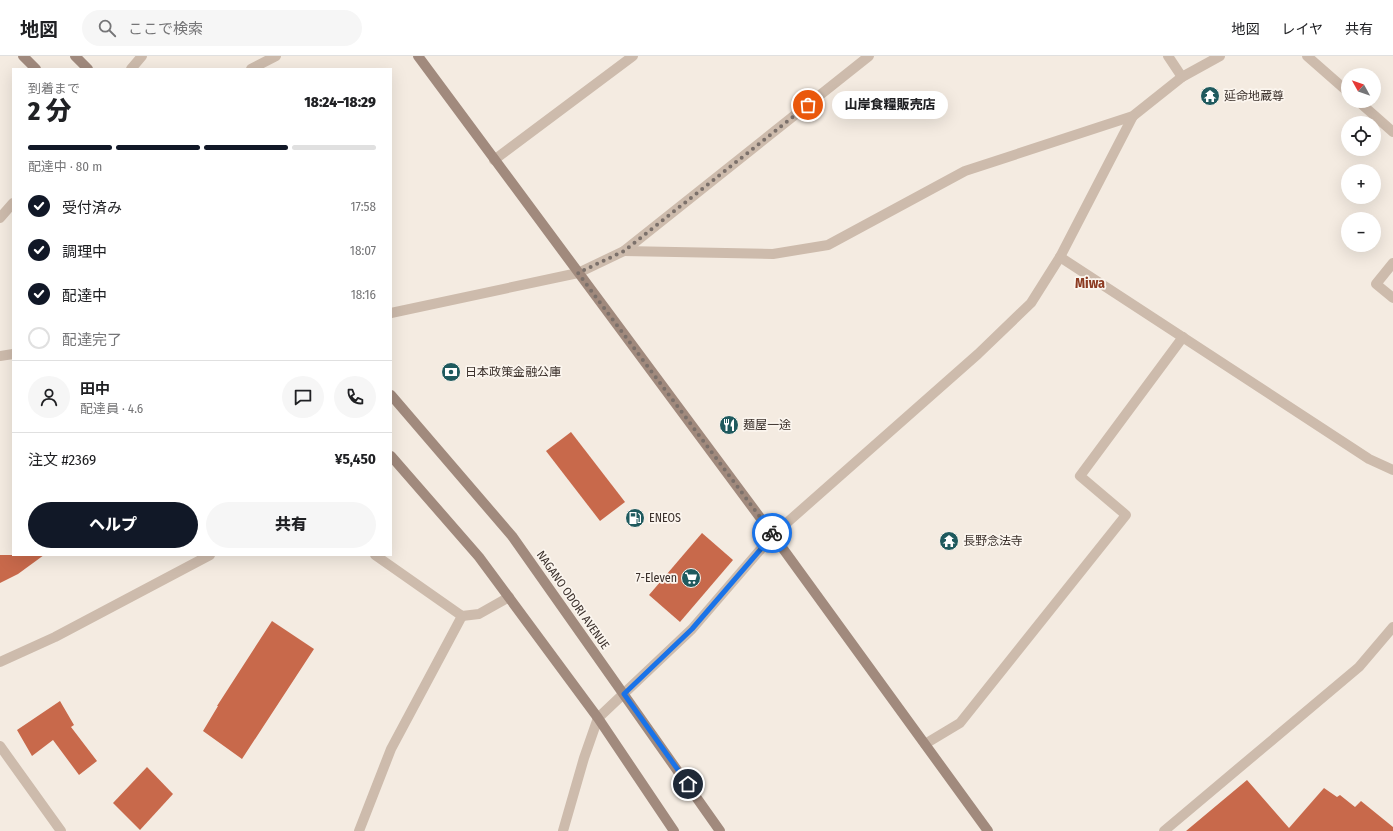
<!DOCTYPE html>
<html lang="ja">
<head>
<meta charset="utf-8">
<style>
	:root { --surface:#fff; --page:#f6f6f6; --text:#202124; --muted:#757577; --line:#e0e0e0; --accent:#111827 }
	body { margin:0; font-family:"Fira Sans Condensed","Noto Sans JP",sans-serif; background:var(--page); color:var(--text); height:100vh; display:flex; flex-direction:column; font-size:15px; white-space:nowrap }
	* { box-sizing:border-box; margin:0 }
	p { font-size:13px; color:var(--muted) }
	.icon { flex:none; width:22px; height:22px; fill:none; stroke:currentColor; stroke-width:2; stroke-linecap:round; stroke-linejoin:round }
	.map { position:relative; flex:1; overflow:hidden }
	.drawer { position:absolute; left:12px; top:12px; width:380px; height:488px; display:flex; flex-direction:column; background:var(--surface); border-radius:0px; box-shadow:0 4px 16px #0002 }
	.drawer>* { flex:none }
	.needle { width:26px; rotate:310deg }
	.buttons { position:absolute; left:1341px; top:12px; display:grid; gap:8px }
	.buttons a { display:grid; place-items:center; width:40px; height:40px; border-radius:50%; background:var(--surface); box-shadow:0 4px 16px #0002; font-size:20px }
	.pin { position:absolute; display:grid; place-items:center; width:34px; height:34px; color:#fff; margin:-17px; border:2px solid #fff; border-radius:50%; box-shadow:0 1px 4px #0007 }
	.courier { position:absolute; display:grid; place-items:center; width:40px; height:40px; margin:-20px; border:3px solid #1a73e8; border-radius:50%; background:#fff; color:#222; box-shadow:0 1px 5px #0007 }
	.bubble { position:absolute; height:28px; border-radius:14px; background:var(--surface); box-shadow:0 4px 16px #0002; font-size:13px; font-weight:800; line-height:28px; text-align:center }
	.summary em { font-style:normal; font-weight:800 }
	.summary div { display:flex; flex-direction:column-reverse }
	.summary { display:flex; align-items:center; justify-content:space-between; height:68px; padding:0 16px }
	h1 { font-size:26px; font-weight:800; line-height:30px }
	.bar { display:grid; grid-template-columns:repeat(4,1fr); gap:6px 4px; align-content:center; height:48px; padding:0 16px }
	.bar i { height:5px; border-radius:3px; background:var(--line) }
	.bar .selected { background:var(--accent) }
	.bar p { grid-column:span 4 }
	.line { display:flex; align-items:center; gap:10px; padding:0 16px; border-top:1px solid var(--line) }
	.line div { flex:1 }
	.round { display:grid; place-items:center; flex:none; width:42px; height:42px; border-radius:21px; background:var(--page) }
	ol { padding:0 16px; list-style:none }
	li { display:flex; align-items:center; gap:12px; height:44px }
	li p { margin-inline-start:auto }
	li .icon { padding:4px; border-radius:50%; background:var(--accent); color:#fff; stroke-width:4 }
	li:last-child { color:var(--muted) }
	li i { width:22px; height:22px; border:2px solid var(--line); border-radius:50% }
	.button { display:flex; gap:8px; margin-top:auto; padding:8px 16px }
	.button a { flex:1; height:46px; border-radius:24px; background:var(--accent); color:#fff; font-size:16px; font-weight:800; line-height:46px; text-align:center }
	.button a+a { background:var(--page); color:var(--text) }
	header { display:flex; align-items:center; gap:24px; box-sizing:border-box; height:56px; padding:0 20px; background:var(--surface); border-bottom:1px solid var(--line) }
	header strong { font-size:19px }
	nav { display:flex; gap:22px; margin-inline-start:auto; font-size:14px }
	.search { width:280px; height:36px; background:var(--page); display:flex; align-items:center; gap:10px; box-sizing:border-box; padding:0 14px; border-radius:22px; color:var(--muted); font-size:15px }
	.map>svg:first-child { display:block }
	.building { fill:#c8694b }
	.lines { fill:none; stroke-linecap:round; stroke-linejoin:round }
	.lane { stroke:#cdbbac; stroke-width:10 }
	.street { stroke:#cdbbac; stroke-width:10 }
	.secondary { stroke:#a18a7d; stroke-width:10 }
	.done { stroke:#7c716b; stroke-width:4; stroke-dasharray:0 7.2 }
	.route { stroke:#1a73e8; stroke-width:5 }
	.labels { text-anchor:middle; stroke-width:3.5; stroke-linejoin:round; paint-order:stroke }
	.poi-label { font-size:12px; fill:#3b302b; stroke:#fbf5ee; text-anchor:start }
	.street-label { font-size:12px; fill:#3b302b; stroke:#fbf5ee }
	.quarter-label { font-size:14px; font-weight:bold; fill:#8c3b22; stroke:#fbf5ee }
</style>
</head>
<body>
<header>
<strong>地図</strong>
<div class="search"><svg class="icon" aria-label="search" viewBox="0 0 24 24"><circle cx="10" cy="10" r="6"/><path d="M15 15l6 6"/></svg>ここで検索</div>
<nav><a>地図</a><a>レイヤ</a><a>共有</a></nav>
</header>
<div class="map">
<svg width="1393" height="775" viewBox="0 0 1393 775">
	<rect width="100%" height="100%" fill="#f4ebe1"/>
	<g class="building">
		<path d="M 571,376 L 625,446 L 600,465 L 546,395 Z"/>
		<path d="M 702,477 L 733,504 L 680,566 L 649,539 Z"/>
		<path d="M 0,499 L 44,499 L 18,518 L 0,527 Z"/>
		<path d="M 272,565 L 314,593 L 242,703 L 203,675 L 218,650 L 217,650 Z"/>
		<path d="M 60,645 L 74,669 L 71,671 L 97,705 L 79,719 L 53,684 L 32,700 L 17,674 Z"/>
		<path d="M 147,711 L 173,738 L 140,774 L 113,747 Z"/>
		<path d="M 1247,724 L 1289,772 L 1324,732 L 1337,741 L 1340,739 L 1355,751 L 1361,745 L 1393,771 L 1393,775 L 1186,775 Z"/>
	</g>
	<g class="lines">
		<path class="lane" d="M 0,300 L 13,298"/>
		<g class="street">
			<path d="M 1168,0 L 1182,21"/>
			<path d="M 1307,0 L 1348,36"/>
			<path d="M 131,13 L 142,0"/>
			<path d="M 251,13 L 276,0"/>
			<path d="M 1358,45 L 1393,76"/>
			<path d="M 494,104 L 633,0"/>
			<path d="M 0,162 L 13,147"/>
			<path d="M 624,195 L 773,198 L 828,189 L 965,115 L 1133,60 L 1182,21 L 1220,0"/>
			<path d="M 1060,201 L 1369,403 L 1393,414"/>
			<path d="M 1393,207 L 1376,228 L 1393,242"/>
			<path d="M 391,257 L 578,217 L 624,195 L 869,0"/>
			<path d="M 375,499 L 462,560 L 479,558 L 509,541"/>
			<path d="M 0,606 L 55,581 L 210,499"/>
			<path d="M 925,688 L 960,667 L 1126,459 L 1080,420 L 1183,281"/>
			<path d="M 0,690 L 61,775"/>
			<path d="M 359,775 L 391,693 L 462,560"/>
			<path d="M 563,775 L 584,702 L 598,662 L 692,573 L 773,479 L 978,298 L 1031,247 L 1060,201 L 1133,60"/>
			<path d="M 1164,775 L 1359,611 L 1393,571"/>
		</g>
		<g class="secondary">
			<path d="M 23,0 L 36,13"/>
			<path d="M 75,0 L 88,13"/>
			<path d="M 418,0 L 773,479 L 988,775"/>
			<path d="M 391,339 L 512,480 L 720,775"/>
			<path d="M 391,400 L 479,501 L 598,662 L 674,775"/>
		</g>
	</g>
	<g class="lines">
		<path class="done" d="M 772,477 L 578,217 L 624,195 L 808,49"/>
		<path class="route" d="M 688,728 L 624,638 L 692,573 L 773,479 L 772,477"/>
	</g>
	<defs>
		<symbol id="temple-disc" viewBox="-11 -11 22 22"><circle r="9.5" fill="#1f5a5e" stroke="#fbf5ee"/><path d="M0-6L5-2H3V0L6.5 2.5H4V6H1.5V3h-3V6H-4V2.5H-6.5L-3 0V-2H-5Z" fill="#fff"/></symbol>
		<symbol id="bank-disc" viewBox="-11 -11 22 22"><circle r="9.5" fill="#1f5a5e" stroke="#fbf5ee"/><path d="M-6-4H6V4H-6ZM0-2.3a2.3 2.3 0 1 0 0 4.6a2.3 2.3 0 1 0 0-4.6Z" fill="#fff"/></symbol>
		<symbol id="restaurant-disc" viewBox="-11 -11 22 22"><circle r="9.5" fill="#1f5a5e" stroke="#fbf5ee"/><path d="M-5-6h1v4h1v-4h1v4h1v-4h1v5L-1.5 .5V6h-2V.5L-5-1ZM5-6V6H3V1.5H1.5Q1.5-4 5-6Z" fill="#fff"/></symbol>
		<symbol id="fuel-disc" viewBox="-11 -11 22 22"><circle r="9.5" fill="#1f5a5e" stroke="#fbf5ee"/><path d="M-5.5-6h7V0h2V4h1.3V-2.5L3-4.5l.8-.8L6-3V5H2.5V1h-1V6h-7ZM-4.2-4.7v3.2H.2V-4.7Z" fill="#fff"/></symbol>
		<symbol id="supermarket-disc" viewBox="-11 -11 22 22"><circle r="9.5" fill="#1f5a5e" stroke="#fbf5ee"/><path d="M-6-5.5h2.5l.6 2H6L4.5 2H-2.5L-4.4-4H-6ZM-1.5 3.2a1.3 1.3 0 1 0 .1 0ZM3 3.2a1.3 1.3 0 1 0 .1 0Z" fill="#fff"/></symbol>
	</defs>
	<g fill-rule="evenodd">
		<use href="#temple-disc" x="1199" y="29" width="22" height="22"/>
		<use href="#bank-disc" x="440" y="305" width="22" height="22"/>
		<use href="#restaurant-disc" x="718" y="358" width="22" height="22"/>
		<use href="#fuel-disc" x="624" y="451" width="22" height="22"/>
		<use href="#temple-disc" x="938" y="474" width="22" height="22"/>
		<use href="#supermarket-disc" x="680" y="511" width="22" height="22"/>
	</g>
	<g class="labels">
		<g class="poi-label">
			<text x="1224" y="44">延命地蔵尊</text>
			<text x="465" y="320">日本政策金融公庫</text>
			<text x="743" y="373">麺屋一途</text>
			<text x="649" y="466">ENEOS</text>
			<text x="963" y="489">長野念法寺</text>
			<text x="677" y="526" text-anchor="end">7-Eleven</text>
		</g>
		<g class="street-label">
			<text transform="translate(573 544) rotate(55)" y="4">NAGANO ODORI AVENUE</text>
		</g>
		<g class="quarter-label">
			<text x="1090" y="232">Miwa</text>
		</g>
	</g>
</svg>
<div class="buttons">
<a><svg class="needle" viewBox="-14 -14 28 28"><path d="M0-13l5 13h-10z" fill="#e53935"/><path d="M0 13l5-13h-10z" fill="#757577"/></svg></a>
<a><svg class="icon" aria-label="locate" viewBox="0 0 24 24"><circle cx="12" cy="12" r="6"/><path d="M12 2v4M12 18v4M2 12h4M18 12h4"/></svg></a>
<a>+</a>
<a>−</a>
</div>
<div class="pin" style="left:808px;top:49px;background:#ea580c"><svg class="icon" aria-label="bag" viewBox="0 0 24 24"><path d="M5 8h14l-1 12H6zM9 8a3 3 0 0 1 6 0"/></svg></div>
<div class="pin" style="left:688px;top:728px;background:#1f2937"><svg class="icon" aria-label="home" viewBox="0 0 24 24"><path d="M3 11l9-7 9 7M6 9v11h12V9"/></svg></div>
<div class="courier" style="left:772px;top:477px"><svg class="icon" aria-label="bike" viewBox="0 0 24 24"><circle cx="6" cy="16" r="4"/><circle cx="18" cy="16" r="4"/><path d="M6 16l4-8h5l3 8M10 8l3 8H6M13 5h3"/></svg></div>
<div class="bubble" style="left:832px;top:35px;width:116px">山岸食糧販売店</div>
<section class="drawer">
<div class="summary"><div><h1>2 分</h1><p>到着まで</p></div><em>18:24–18:29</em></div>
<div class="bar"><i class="selected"></i><i class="selected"></i><i class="selected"></i><i></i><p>配達中 · 80 m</p></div>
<ol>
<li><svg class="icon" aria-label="check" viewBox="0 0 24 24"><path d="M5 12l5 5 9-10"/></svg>受付済み<p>17:58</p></li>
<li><svg class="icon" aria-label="check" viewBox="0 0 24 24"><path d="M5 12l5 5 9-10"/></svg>調理中<p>18:07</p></li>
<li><svg class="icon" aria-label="check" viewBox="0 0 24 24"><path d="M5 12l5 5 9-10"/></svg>配達中<p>18:16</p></li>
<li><i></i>配達完了</li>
</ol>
<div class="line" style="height:72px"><a class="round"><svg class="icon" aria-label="person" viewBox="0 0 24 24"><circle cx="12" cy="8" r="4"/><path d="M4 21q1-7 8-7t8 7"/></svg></a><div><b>田中</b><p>配達員 · 4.6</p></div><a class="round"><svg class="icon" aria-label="chat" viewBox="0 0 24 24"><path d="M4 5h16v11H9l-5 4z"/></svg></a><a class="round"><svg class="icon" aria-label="phone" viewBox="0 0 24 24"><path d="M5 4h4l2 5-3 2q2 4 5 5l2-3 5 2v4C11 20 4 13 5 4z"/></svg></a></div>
<div class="line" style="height:52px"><div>注文 #2369</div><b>¥5,450</b></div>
<div class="button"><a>ヘルプ</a><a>共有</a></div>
</section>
</div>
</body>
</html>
